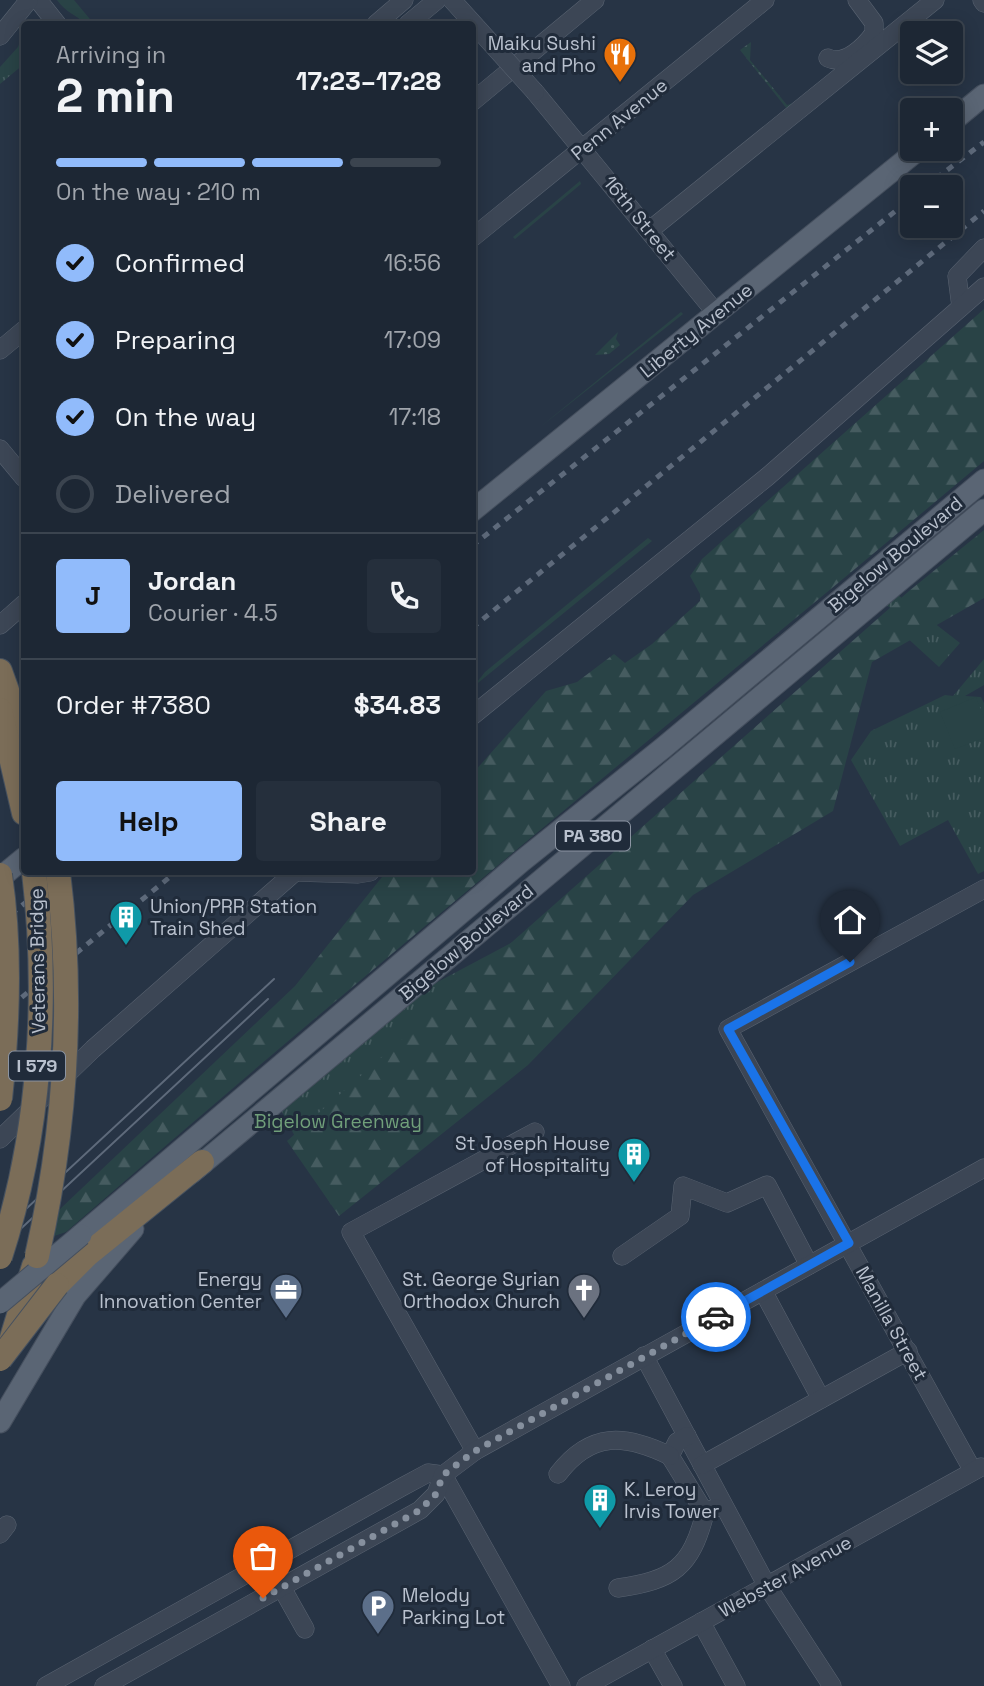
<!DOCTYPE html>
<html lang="en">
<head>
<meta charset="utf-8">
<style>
	:root { --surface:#1d2734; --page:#252f3c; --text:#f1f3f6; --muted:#a0a5ac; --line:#3b444f; --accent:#91bbfb }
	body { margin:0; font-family:"Space Grotesk",sans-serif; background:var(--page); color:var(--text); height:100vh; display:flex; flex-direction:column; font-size:26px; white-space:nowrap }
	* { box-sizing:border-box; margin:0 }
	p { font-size:23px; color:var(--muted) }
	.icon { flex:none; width:38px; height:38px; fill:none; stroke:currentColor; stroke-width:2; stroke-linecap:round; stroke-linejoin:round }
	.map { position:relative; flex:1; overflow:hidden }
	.details { position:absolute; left:21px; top:21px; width:455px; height:854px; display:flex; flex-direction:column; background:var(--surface); border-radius:7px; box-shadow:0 4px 18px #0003,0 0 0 2px var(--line) }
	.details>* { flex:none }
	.fabs { position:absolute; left:900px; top:21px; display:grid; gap:14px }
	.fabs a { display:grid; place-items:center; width:63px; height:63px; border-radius:7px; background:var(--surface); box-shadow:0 4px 18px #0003,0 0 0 2px var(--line); font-size:35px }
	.pin { position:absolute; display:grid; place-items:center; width:60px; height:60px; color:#fff; margin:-72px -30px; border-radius:50% 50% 50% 0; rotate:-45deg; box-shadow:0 0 7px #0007 }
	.pin .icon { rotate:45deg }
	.courier { position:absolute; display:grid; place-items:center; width:70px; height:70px; margin:-35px; border:5px solid #1a73e8; border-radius:50%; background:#fff; color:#222; box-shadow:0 2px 9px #0007 }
	.summary em { font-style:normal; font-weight:700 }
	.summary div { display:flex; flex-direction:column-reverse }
	.summary { display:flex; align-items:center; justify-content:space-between; height:119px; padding:0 35px }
	h1 { font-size:46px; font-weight:700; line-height:52px }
	.bar { display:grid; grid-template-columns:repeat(4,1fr); gap:10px 7px; align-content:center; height:84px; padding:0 35px }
	.bar i { height:9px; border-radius:5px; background:var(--line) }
	.bar .active { background:var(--accent) }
	.bar p { grid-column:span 4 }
	.line { display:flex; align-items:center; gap:18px; padding:0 35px; border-top:2px solid var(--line) }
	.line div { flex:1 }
	.round { display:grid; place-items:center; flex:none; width:74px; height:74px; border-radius:7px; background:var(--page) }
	ol { padding:0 35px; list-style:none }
	li { display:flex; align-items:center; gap:21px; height:77px }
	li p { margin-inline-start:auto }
	li .icon { padding:7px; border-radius:50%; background:var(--accent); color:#111; stroke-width:4 }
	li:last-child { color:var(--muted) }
	li i { width:38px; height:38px; border:4px solid var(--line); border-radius:50% }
	.primary-button { display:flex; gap:14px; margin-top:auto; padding:14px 35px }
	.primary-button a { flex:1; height:80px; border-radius:7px; background:var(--accent); color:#111; font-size:28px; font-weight:700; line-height:80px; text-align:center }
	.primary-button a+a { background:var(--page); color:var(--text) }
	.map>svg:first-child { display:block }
	.grass { fill:url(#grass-tufts) }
	.forest { fill:url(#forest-firs) }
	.garden { fill:url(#garden-dots) }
	.pitch { fill:#294346 }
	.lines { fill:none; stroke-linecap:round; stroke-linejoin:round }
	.minor-casing { stroke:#5a6472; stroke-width:19 }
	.major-casing { stroke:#454f5e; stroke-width:23 }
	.highway-casing { stroke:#46515f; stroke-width:26 }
	.minor { stroke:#3c4655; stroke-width:18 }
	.major { stroke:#5a6574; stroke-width:21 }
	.highway { stroke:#7b6d58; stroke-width:24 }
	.tram { stroke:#5e6a7b; stroke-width:2 }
	.rail { stroke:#5e6a7b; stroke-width:5; stroke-dasharray:7 7; stroke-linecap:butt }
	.minor-bridge-casing { stroke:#5a6472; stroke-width:19; stroke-linecap:butt }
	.major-bridge-casing { stroke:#454f5e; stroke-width:23; stroke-linecap:butt }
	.highway-bridge-casing { stroke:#46515f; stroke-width:26; stroke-linecap:butt }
	.minor-bridge { stroke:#3c4655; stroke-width:18 }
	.major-bridge { stroke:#5a6574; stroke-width:21 }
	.highway-bridge { stroke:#7b6d58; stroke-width:24 }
	.done { stroke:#86909e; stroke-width:7; stroke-dasharray:0 12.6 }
	.route { stroke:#1a73e8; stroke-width:9 }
	.labels { text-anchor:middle; stroke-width:6; stroke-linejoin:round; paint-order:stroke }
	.shield { fill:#202b3a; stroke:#8b94a2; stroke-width:2 }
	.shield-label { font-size:18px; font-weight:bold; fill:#b9c1ce }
	.poi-label { font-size:19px; fill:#b9c1ce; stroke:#202b3a; text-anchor:end }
	.street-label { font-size:19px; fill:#b9c1ce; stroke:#202b3a }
	.park-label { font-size:19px; fill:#709f7a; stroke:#202b3a }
</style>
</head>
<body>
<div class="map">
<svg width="984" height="1686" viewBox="0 0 984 1686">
	<defs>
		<pattern id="grass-tufts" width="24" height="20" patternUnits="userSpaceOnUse" patternTransform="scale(1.75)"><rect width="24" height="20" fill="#294346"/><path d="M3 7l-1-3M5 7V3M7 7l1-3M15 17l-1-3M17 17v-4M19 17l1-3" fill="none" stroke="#465c60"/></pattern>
		<pattern id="forest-firs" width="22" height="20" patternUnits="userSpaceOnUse" patternTransform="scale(1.75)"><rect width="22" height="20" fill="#294346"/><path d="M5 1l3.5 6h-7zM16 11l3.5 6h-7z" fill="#465c60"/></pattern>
		<pattern id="garden-dots" width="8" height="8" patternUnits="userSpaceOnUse" patternTransform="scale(1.75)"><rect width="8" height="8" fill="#294346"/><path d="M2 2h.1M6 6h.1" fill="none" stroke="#465c60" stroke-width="1.8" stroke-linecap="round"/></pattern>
	</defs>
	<rect width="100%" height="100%" fill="#273445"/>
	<g class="grass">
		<path d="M 57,0 L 74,0 L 94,24 L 85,24 C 76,14 66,13 57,0 Z"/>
		<path d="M 24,32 L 24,64 L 0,84 L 0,67 L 18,47 Z"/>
		<path d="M 580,181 L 581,184 L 515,239 L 513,237 Z"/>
		<path d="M 681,312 L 683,314 L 539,428 Z"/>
		<path d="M 648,538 L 652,541 L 473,687 L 485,672 Z"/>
		<path d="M 898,595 L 960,643 L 939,667 L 904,635 L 907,619 L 886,605 Z"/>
		<path d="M 984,659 L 984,685 L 965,696 L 981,697 L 984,703 L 984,871 L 978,874 L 948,820 L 900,846 L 851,760 L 871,731 L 945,695 L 953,696 Z"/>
		<path d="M 537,929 L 331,1205 L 281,1110 L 430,986 Z"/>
	</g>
	<g class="forest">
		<path d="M 984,309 L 984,461 C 678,718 367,969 66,1232 L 54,1236 L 52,1234 L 59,1210 L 295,986 L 386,872 L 472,872 L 473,773 L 546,691 L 577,682 L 614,654 L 625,663 L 652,644 L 700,601 L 700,594 L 690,576 L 702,559 Z"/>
		<path d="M 984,530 L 984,598 L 872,662 L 833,811 L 693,895 L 528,1065 L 339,1216 L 287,1141 L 909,591 Z"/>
	</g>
	<g class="garden">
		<path d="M 751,42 L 750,60 L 787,105 L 796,102 L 787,109 L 740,50 Z"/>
		<path d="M 618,332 L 616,339 L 620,345 L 609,354 L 595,355 Z"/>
	</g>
	<path class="pitch" d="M 976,697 L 984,718 L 984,738 L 955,749 L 940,712 Z"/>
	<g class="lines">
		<defs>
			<g id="minor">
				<path d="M 38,0 L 57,24"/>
				<path d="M 982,0 L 984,3"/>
				<path d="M 376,24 L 404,0"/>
				<path d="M 408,24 L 437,0"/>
				<path d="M 0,36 L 29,0"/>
				<path d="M 828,58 C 845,66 865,46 874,33 L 874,23 L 857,0"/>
				<path d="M 535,92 L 716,313"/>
				<path d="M 472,102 L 595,0"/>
				<path d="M 650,230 L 935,0"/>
				<path d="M 472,238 L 765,0"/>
				<path d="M 961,307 L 957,276 L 984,248"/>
				<path d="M 0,350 L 24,330"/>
				<path d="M 0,449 L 24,478"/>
				<path d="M 0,625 L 24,604"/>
				<path d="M 472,716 L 767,477 L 984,287"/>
				<path d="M 295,872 L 358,874 L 370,872"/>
				<path d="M 0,1139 L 93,1049 L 295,872"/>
				<path d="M 622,1256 L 680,1216 L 683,1186 L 727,1203 L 767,1185 L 809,1265"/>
				<path d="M 763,1291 L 821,1399"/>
				<path d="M 644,1356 L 767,1586 L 832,1686"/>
				<path d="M 687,1436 L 677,1442 L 670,1456 L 705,1513 L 715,1508"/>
				<path d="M 475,1451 L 351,1232 L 535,1132"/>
				<path d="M 702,1465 L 908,1351"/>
				<path d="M 973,1471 L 728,1029 L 984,889"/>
				<path d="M 558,1474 C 591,1431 625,1434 670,1456"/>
				<path d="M 443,1475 L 561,1686"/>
				<path d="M 0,1534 L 7,1525"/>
				<path d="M 282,1588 L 305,1629"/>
				<path d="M 618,1588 C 673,1580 691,1568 705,1513"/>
				<path d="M 701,1622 L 736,1686"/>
				<path d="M 652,1649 L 673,1686"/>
				<path d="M 46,1686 L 402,1487 L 428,1473 L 443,1475"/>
				<path d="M 104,1686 L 420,1510 L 436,1494 L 443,1475 L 475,1451 L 984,1168"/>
				<path d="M 586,1686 L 981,1467"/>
			</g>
			<g id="major">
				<path d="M 950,123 L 984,95"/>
				<path d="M 472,511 L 919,149"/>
				<path d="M 0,878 L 24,858"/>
				<path d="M 191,1173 L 984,510"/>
				<path d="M 81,1235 L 522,861 L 663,748 L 984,480"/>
				<path d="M 0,1422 L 75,1296 L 133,1229"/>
			</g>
			<g id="highway">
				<path d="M 0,671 L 20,727"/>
				<path d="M 0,710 L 24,813"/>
				<path d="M 57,1285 L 87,1255 L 202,1162"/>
				<path d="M 11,1341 L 34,1266"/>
			</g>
		</defs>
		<use href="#minor" class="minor-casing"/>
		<use href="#major" class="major-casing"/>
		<use href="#highway" class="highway-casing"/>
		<use href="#minor" class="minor"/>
		<use href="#major" class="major"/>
		<use href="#highway" class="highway"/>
		<g class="tram">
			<path d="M 0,1233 L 274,979"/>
			<path d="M 0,1248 L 268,999"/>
		</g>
		<g class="rail">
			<path d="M 925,187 L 984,142"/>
			<path d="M 472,546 L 912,198"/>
			<path d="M 472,628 L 984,211"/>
			<path d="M 0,923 L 64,872"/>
			<path d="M 0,1015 L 176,872"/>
		</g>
		<defs>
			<path id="minor-bridge" d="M 452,0 L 535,92"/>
			<path id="major-bridge" d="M 0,1303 L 81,1235"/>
			<g id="highway-bridge">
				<path d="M 0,875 C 11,949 8,1024 0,1099"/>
				<path d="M 37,1256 C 66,1129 74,1001 58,872"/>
				<path d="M 0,1257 C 40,1134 49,999 34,872"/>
				<path d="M 0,1359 L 57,1285"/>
			</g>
		</defs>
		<use href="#minor-bridge" class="minor-bridge-casing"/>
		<use href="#major-bridge" class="major-bridge-casing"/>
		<use href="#highway-bridge" class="highway-bridge-casing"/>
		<use href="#minor-bridge" class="minor-bridge"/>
		<use href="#major-bridge" class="major-bridge"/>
		<use href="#highway-bridge" class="highway-bridge"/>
	</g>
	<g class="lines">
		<path class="done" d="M 263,1598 L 420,1510 L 436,1494 L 443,1475 L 475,1451 L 716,1317"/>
		<path class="route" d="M 716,1317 L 849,1243 L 728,1029 L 850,962"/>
	</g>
	<defs>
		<symbol id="restaurant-pin" viewBox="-11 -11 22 30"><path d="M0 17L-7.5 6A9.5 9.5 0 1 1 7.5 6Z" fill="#e8710a" stroke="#202b3a"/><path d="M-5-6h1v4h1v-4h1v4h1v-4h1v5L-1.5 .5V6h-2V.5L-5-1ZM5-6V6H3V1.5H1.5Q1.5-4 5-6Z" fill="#fff"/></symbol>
		<symbol id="building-pin" viewBox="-11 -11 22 30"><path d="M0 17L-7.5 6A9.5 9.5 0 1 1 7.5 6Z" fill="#0f9aa8" stroke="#202b3a"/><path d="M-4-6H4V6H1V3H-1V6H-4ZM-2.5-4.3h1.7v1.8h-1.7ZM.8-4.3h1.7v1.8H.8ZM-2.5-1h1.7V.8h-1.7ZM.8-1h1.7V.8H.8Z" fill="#fff"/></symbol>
		<symbol id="office-pin" viewBox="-11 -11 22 30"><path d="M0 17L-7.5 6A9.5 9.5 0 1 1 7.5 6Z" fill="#5c6f8a" stroke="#202b3a"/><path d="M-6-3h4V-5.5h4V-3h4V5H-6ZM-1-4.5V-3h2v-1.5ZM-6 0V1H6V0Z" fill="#fff"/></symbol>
		<symbol id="church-pin" viewBox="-11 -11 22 30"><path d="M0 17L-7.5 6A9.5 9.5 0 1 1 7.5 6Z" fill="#6b7280" stroke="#202b3a"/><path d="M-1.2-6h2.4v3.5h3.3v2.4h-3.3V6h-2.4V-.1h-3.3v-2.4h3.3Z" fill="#fff"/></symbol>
		<symbol id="parking-pin" viewBox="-11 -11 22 30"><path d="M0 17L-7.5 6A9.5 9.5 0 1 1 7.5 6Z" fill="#5c6f8a" stroke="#202b3a"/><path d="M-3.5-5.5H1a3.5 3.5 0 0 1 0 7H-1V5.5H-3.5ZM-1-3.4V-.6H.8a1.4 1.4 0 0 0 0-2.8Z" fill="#fff"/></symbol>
	</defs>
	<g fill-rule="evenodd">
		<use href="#restaurant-pin" x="601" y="35" width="38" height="52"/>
		<use href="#building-pin" x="107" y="898" width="38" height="52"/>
		<use href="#building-pin" x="615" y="1135" width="38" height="52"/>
		<use href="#office-pin" x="267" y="1271" width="38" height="52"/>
		<use href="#church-pin" x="565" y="1271" width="38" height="52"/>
		<use href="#building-pin" x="581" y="1481" width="38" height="52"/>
		<use href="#parking-pin" x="359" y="1587" width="38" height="52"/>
	</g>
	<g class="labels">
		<g class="shield">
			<rect x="556" y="821.5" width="74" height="29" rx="5"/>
			<rect x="9" y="1051.5" width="56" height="29" rx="5"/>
		</g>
		<g class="shield-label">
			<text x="593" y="842">PA 380</text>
			<text x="37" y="1072">I 579</text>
		</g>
		<g class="poi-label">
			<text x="596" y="50">Maiku Sushi<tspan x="596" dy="22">and Pho</tspan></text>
			<text x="150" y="913" text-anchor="start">Union/PRR Station<tspan x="150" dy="22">Train Shed</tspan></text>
			<text x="610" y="1150">St Joseph House<tspan x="610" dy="22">of Hospitality</tspan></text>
			<text x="262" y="1286">Energy<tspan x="262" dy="22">Innovation Center</tspan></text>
			<text x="560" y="1286">St. George Syrian<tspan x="560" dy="22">Orthodox Church</tspan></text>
			<text x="624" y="1496" text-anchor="start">K. Leroy<tspan x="624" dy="22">Irvis Tower</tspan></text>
			<text x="402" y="1602" text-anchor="start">Melody<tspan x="402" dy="22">Parking Lot</tspan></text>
		</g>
		<g class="street-label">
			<text transform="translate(619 119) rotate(-39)" y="7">Penn Avenue</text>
			<text transform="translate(640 218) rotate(51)" y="7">16th Street</text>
			<text transform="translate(696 330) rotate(-39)" y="7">Liberty Avenue</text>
			<text transform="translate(895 554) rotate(-40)" y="7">Bigelow Boulevard</text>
			<text transform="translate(466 942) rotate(-40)" y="7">Bigelow Boulevard</text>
			<text transform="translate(37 961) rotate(-91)" y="7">Veterans Bridge</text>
			<text transform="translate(892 1323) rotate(61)" y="7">Manilla Street</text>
			<text transform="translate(785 1576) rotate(-29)" y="7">Webster Avenue</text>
		</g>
		<g class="park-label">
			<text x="338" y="1128">Bigelow Greenway</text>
		</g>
	</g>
</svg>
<div class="fabs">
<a><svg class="icon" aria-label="layers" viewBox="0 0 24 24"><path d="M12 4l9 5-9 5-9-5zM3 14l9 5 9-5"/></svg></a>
<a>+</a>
<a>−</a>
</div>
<div class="pin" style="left:263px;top:1598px;background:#ea580c"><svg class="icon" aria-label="bag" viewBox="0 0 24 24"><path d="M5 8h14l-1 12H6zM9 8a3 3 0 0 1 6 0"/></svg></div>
<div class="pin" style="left:850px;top:962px;background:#1f2937"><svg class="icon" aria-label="home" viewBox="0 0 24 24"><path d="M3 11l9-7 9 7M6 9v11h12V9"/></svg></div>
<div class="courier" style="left:716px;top:1317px"><svg class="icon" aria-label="car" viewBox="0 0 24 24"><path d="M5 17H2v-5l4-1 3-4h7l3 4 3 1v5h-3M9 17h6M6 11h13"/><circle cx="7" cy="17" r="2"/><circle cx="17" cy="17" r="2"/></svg></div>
<section class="details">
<div class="summary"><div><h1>2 min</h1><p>Arriving in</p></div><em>17:23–17:28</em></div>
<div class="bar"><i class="active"></i><i class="active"></i><i class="active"></i><i></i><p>On the way · 210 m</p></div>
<ol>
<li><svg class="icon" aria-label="check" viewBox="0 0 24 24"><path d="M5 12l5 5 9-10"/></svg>Confirmed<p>16:56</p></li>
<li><svg class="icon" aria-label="check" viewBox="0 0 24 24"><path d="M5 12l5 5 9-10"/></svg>Preparing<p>17:09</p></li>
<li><svg class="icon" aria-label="check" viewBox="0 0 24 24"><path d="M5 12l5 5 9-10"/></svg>On the way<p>17:18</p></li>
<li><i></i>Delivered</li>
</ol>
<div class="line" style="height:126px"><b class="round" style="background:var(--accent);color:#111">J</b><div><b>Jordan</b><p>Courier · 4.5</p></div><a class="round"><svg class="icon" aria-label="phone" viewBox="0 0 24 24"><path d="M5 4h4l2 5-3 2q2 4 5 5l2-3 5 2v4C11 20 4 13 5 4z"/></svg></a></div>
<div class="line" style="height:91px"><div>Order #7380</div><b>$34.83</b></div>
<div class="primary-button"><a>Help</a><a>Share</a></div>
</section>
</div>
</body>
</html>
